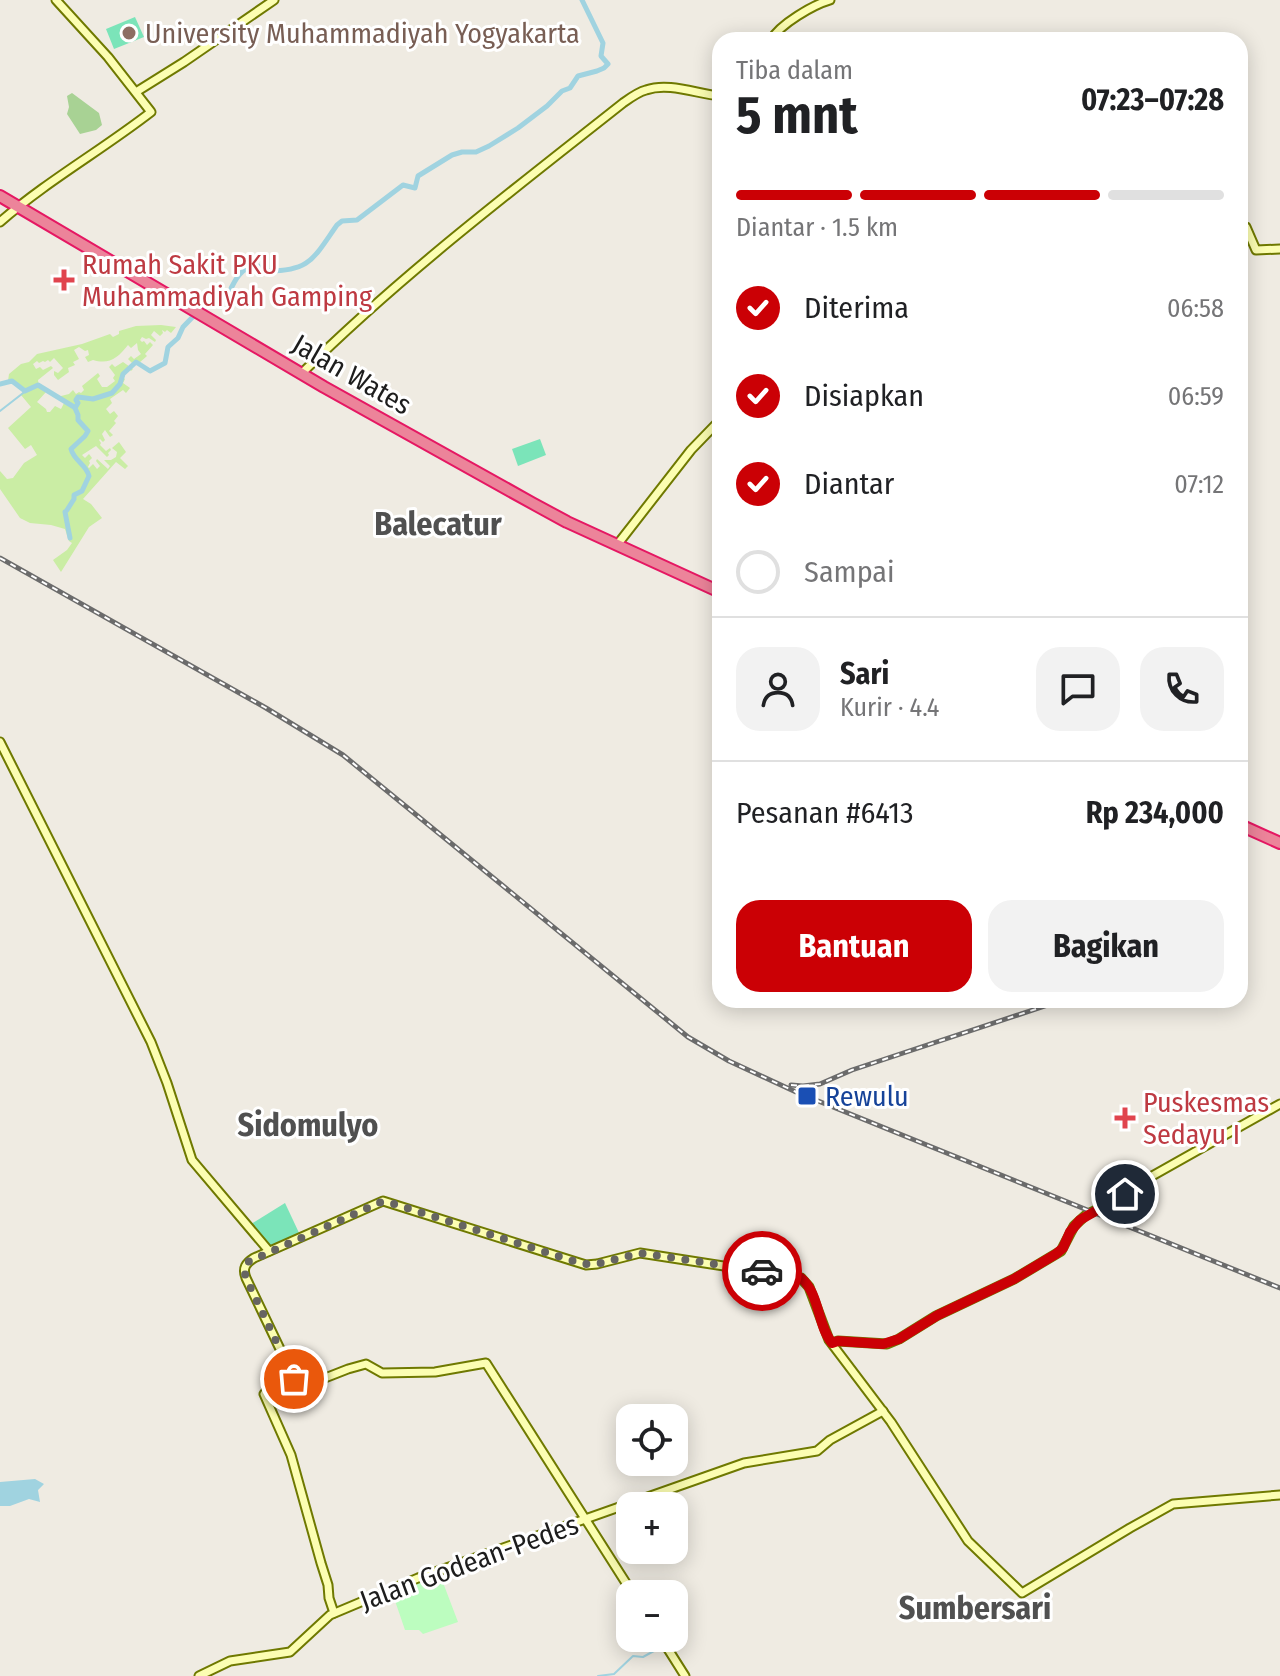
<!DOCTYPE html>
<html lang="id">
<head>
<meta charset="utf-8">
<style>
	:root { --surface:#fff; --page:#f2f2f2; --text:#202124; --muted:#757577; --line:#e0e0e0; --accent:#cb0005 }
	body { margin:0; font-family:"Fira Sans Condensed",sans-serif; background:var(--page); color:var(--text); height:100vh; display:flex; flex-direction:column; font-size:30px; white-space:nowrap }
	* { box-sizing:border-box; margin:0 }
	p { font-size:26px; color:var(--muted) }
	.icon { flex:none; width:44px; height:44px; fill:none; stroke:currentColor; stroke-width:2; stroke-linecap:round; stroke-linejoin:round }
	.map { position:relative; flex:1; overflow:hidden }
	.side { position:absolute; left:712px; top:32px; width:536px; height:976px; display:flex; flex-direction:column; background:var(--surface); border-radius:24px; box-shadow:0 4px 20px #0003 }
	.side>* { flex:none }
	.fabs { position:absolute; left:616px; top:1404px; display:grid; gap:16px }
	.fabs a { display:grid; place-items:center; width:72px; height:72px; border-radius:16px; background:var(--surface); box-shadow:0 4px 20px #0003; font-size:40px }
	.pin { position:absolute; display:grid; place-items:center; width:68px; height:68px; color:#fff; margin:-34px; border:4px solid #fff; border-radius:50%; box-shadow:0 2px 8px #0007 }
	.courier { position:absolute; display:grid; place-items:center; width:80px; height:80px; margin:-40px; border:6px solid #cb0005; border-radius:50%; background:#fff; color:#222; box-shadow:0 2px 10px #0007 }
	.summary em { font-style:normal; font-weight:700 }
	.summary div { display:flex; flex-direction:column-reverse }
	.summary { display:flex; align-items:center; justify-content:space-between; height:136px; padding:0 24px }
	h1 { font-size:52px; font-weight:700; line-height:60px }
	.bar { display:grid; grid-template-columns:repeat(4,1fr); gap:12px 8px; align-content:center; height:96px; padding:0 24px }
	.bar i { height:10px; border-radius:6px; background:var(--line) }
	.bar .selected { background:var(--accent) }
	.bar p { grid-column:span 4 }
	.line { display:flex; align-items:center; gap:20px; padding:0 24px; border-top:2px solid var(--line) }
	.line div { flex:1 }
	.round { display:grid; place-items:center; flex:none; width:84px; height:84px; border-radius:24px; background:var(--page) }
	ol { padding:0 24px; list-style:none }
	li { display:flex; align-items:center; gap:24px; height:88px }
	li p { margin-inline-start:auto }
	li .icon { padding:8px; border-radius:50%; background:var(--accent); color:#fff; stroke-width:4 }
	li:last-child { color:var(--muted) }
	li i { width:44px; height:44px; border:4px solid var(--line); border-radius:50% }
	.action { display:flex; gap:16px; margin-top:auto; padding:16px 24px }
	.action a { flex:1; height:92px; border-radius:24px; background:var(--accent); color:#fff; font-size:32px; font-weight:700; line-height:92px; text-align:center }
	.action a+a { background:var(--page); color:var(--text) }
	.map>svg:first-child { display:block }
	.grass { fill:#caeda4 }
	.forest { fill:#a8d294 }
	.park { fill:#bcfdbf }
	.pitch { fill:#7be4b9 }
	.water { fill:#a0d3e0 }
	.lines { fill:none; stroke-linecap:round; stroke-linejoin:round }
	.stream { stroke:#a0d3e0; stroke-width:2 }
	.river { stroke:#a0d3e0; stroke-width:5 }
	.secondary-casing { stroke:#6f7900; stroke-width:11 }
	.highway-casing { stroke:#e51863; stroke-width:14 }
	.secondary { stroke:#fcfeb2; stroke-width:7 }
	.highway { stroke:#ec849a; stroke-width:10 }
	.rail-casing { stroke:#6b6b6b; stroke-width:5 }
	.rail { stroke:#fff; stroke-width:2; stroke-dasharray:6; stroke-linecap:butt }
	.done { stroke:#666562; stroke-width:8; stroke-dasharray:0 14.4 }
	.route { stroke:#cb0005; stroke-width:10 }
	.education-dot { fill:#8d6e63; stroke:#fff; stroke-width:3 }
	.health-dot { fill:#e0444e; stroke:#fff; stroke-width:3 }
	.transit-dot { fill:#1a4fb4; stroke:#fff; stroke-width:3 }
	.labels { text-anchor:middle; stroke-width:6; stroke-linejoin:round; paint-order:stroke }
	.education-label { font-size:28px; fill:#785e54; stroke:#fff; text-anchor:start }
	.health-label { font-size:28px; fill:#be3a42; stroke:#fff; text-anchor:start }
	.street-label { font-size:28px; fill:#1d1d1d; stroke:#fff }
	.transit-label { font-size:28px; fill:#164399; stroke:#fff; text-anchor:start }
	.quarter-label { font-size:32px; font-weight:bold; fill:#505050; stroke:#fff }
</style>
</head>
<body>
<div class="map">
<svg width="1280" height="1676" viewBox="0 0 1280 1676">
	<rect width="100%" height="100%" fill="#efebe2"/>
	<path class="grass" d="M 161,325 L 176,327 L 171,333 L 167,330 L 165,332 L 162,330 L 163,333 L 160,336 L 154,331 L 151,335 L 156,340 L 155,342 L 149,338 L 146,339 L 142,337 L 140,340 L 142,342 L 144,341 L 147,345 L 150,342 L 153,345 L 145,354 L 147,356 L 139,363 L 136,361 L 132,363 L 128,359 L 131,356 L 134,359 L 141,354 L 138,350 L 137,343 L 131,348 L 128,345 C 118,358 109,365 93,360 L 88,362 L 85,357 L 89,355 L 88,350 L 85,351 L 79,347 L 74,350 L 79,359 L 73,362 L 75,365 L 68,368 L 69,372 L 58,380 L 54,375 L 54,371 L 58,373 L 63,368 L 54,358 L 50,362 L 48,360 L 45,362 L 43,361 L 39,363 L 37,361 L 33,364 L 36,369 L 40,367 L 43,370 L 51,366 L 53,368 L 38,380 L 39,386 L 46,392 L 37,402 L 46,409 L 47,412 L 50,412 L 55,406 L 61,409 L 64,403 L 60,400 L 61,396 L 69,394 L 73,390 L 76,394 L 79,392 L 81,393 L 84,390 L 82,386 L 98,373 L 100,376 L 97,379 L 102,387 L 107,387 L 115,381 L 113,378 L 115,375 L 109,367 L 112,364 L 115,367 L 123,362 L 133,369 L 131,371 L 129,369 L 122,377 L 125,379 L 123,383 L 130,388 L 126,393 L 123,390 L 110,399 L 112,403 L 106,409 L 110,414 L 114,411 L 118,416 L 114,421 L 116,423 L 109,431 L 113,435 L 110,437 L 105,430 L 102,434 L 105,440 L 103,442 L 100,439 L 99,440 L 101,443 L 100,445 L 106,451 L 110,448 L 111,450 L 108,453 L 109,455 L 107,457 L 96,446 L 82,455 L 85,458 L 89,454 L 92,458 L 89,461 L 90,463 L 88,467 L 89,468 L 93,464 L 97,469 L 100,466 L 96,461 L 97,459 L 108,469 L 110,466 L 104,460 L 111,460 L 116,457 L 117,452 L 112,448 L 119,442 L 126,452 L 120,458 L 128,466 L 125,469 L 116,462 L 83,499 L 91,504 L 102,518 L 89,527 L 61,572 L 53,560 L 67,550 L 72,543 L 69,541 L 65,529 L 51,525 L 30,523 L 20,518 L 0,489 L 0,471 L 7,479 L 13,478 L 24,463 L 37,455 L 31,445 L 25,449 L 8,428 L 31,407 L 21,395 L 23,391 L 17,385 L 8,381 L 9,374 L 21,364 L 29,362 L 37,354 L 82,344 L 110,334 L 113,337 L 119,334 L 119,331 L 136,326 Z"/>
	<path class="forest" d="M 72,93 L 99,113 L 102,125 L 96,130 L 80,134 L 67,114 L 69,107 L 67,96 Z"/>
	<path class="park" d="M 439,1572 L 458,1622 L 423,1634 L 419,1630 L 405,1630 L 393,1595 L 389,1589 Z"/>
	<g class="pitch">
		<path d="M 135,17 L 144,37 L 114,49 L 106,29 Z"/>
		<path d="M 540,439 L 546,455 L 518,466 L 512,449 Z"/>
		<path d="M 285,1203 L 300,1235 L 271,1247 L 251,1224 Z"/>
	</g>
	<path class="water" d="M 35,1479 L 44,1484 L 38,1490 L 40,1502 L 29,1499 L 10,1506 L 0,1506 L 0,1482 Z"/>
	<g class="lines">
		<g class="stream">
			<path d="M 0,411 L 27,390"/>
			<path d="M 598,1676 L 614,1674 L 633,1656 L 643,1657 L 663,1646"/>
		</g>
		<g class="river">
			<path d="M 0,384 L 12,381 L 25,391 L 38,385 L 74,407"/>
			<path d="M 67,510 L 74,499 L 74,495 L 82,491 L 89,476 C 86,464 74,461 71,449 L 85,436 L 88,431 L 78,420 L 78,415 L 75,408 L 78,403 L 76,400 L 78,397 L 93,399 L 112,393 L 120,384 L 123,374 L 136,362 L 150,371 L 165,363 L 168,347 L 178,338 L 183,327 L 211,298 L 229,293 C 235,279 242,266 258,266 L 265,271 C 310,272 313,259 337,225 L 342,221 L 357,220 L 403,185 L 415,188 L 418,176 L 452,155 L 462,152 L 476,152 L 489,146 L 518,128 L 547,106 L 562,91 L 570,88 L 578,76 L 597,71 L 604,68 L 608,64 L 601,56 L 603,43 L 582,0"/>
			<path d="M 65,512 L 70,538"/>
		</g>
		<defs>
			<g id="secondary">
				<path d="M 771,40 C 780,24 813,5 830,0"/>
				<path d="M 136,92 L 184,62 L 274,0"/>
				<path d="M 0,222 C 47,181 102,150 151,112 L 108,57 L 56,0"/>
				<path d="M 1240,227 L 1246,227 L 1256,250 L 1280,249"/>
				<path d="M 301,374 C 401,275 513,190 623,103 C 630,98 638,92 646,90 C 669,82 697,94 720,96"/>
				<path d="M 617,545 L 691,450 L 720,420"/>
				<path d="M 0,742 L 151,1042 L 167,1083 L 192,1160 L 269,1251"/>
				<path d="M 832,1343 L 838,1341 L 887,1344 L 899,1339 L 936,1316 L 1014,1279 L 1061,1251 L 1074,1226 L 1086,1215 L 1111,1203 L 1145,1180 L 1280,1104"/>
				<path d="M 292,1374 L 297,1384 L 302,1387 L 348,1369 L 366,1364 L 382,1373 L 435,1372 L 486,1363 L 633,1594"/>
				<path d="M 334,1613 L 329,1598 L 328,1585 L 321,1563 L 291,1455 L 264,1394 L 267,1390 L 292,1374 L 246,1278 C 242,1268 246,1263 254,1258 L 383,1201 L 586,1265 L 597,1264 L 640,1253 L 801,1278 L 809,1287 L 829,1340 L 891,1422 L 968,1541 L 1022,1593 L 1130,1528 L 1173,1504 L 1280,1495"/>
				<path d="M 661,1638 L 685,1676"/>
				<path d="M 199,1676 L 230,1661 L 290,1652 L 330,1615 L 418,1578 L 744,1463 L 817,1451 L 830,1440 L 883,1411"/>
			</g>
			<g id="highway">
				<path d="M 0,196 L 324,387 L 532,503 L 567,522 L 720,592"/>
				<path d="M 1240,825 L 1280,843"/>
			</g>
		</defs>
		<use href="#secondary" class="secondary-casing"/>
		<use href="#highway" class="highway-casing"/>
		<use href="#secondary" class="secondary"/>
		<use href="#highway" class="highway"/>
		<defs>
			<g id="rail">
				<path d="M 0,558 L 266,708 L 343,755 L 688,1037 L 729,1061 L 796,1092 L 1280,1288"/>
				<path d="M 791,1085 L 803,1086 L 820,1084 L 852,1070 L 1051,1004"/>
			</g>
		</defs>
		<use href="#rail" class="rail-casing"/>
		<use href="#rail" class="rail"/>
	</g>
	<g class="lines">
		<path class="done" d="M 294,1379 L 246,1278 C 244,1271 244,1268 248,1262 L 381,1202 L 388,1202 L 583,1264 L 597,1264 L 640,1253 L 762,1271"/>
		<path class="route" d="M 762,1271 L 801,1278 C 820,1294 817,1325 832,1343 L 838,1341 L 883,1344 L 899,1339 L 938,1315 L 1014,1279 L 1056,1254 L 1063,1248 L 1070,1232 L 1080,1220 L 1125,1194"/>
	</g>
	<circle class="education-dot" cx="129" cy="33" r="8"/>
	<g class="health-dot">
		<path d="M60 268h8v8h8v8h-8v8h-8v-8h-8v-8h8z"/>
		<path d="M1121 1106h8v8h8v8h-8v8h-8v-8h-8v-8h8z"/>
	</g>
	<rect class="transit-dot" x="797" y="1086" width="20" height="20" rx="4"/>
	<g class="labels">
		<g class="education-label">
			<text x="145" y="43">University Muhammadiyah Yogyakarta</text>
		</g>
		<g class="health-label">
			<text x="82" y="274">Rumah Sakit PKU<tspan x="82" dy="32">Muhammadiyah Gamping</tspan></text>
			<text x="1143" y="1112">Puskesmas<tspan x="1143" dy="32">Sedayu I</tspan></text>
		</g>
		<g class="street-label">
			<text transform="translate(352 374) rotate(30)" y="10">Jalan Wates</text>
			<text transform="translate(469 1562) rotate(-20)" y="10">Jalan Godean-Pedes</text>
		</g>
		<g class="transit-label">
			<text x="825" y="1106">Rewulu</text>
		</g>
		<g class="quarter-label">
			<text x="438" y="535">Balecatur</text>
			<text x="308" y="1136">Sidomulyo</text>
			<text x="975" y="1619">Sumbersari</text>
		</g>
	</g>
</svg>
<div class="fabs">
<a><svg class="icon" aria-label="locate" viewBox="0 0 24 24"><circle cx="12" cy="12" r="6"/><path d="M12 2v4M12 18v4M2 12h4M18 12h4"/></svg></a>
<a>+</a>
<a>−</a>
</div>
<div class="pin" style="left:294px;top:1379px;background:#ea580c"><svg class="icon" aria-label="bag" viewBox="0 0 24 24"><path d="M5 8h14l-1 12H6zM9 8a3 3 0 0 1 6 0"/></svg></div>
<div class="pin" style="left:1125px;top:1194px;background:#1f2937"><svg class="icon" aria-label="home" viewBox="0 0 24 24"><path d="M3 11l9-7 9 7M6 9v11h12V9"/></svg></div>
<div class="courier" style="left:762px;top:1271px"><svg class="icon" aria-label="car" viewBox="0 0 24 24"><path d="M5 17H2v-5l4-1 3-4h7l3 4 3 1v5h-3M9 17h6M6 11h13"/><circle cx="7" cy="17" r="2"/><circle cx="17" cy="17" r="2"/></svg></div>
<section class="side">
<div class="summary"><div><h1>5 mnt</h1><p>Tiba dalam</p></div><em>07:23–07:28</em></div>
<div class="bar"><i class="selected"></i><i class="selected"></i><i class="selected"></i><i></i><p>Diantar · 1.5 km</p></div>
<ol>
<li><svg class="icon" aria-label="check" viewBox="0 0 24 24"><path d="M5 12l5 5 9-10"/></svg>Diterima<p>06:58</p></li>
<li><svg class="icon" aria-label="check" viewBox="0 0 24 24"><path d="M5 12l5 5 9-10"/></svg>Disiapkan<p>06:59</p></li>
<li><svg class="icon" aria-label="check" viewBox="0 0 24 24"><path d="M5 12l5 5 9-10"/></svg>Diantar<p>07:12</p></li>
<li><i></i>Sampai</li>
</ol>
<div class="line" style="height:144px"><a class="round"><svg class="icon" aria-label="person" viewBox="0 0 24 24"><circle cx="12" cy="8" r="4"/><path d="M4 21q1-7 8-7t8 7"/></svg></a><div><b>Sari</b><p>Kurir · 4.4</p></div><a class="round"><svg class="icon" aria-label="chat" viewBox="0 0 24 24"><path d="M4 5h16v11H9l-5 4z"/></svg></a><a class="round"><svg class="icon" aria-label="phone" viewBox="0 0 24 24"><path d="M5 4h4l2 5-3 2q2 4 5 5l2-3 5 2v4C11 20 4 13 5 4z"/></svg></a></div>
<div class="line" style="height:104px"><div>Pesanan #6413</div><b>Rp 234,000</b></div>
<div class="action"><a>Bantuan</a><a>Bagikan</a></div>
</section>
</div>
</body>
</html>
